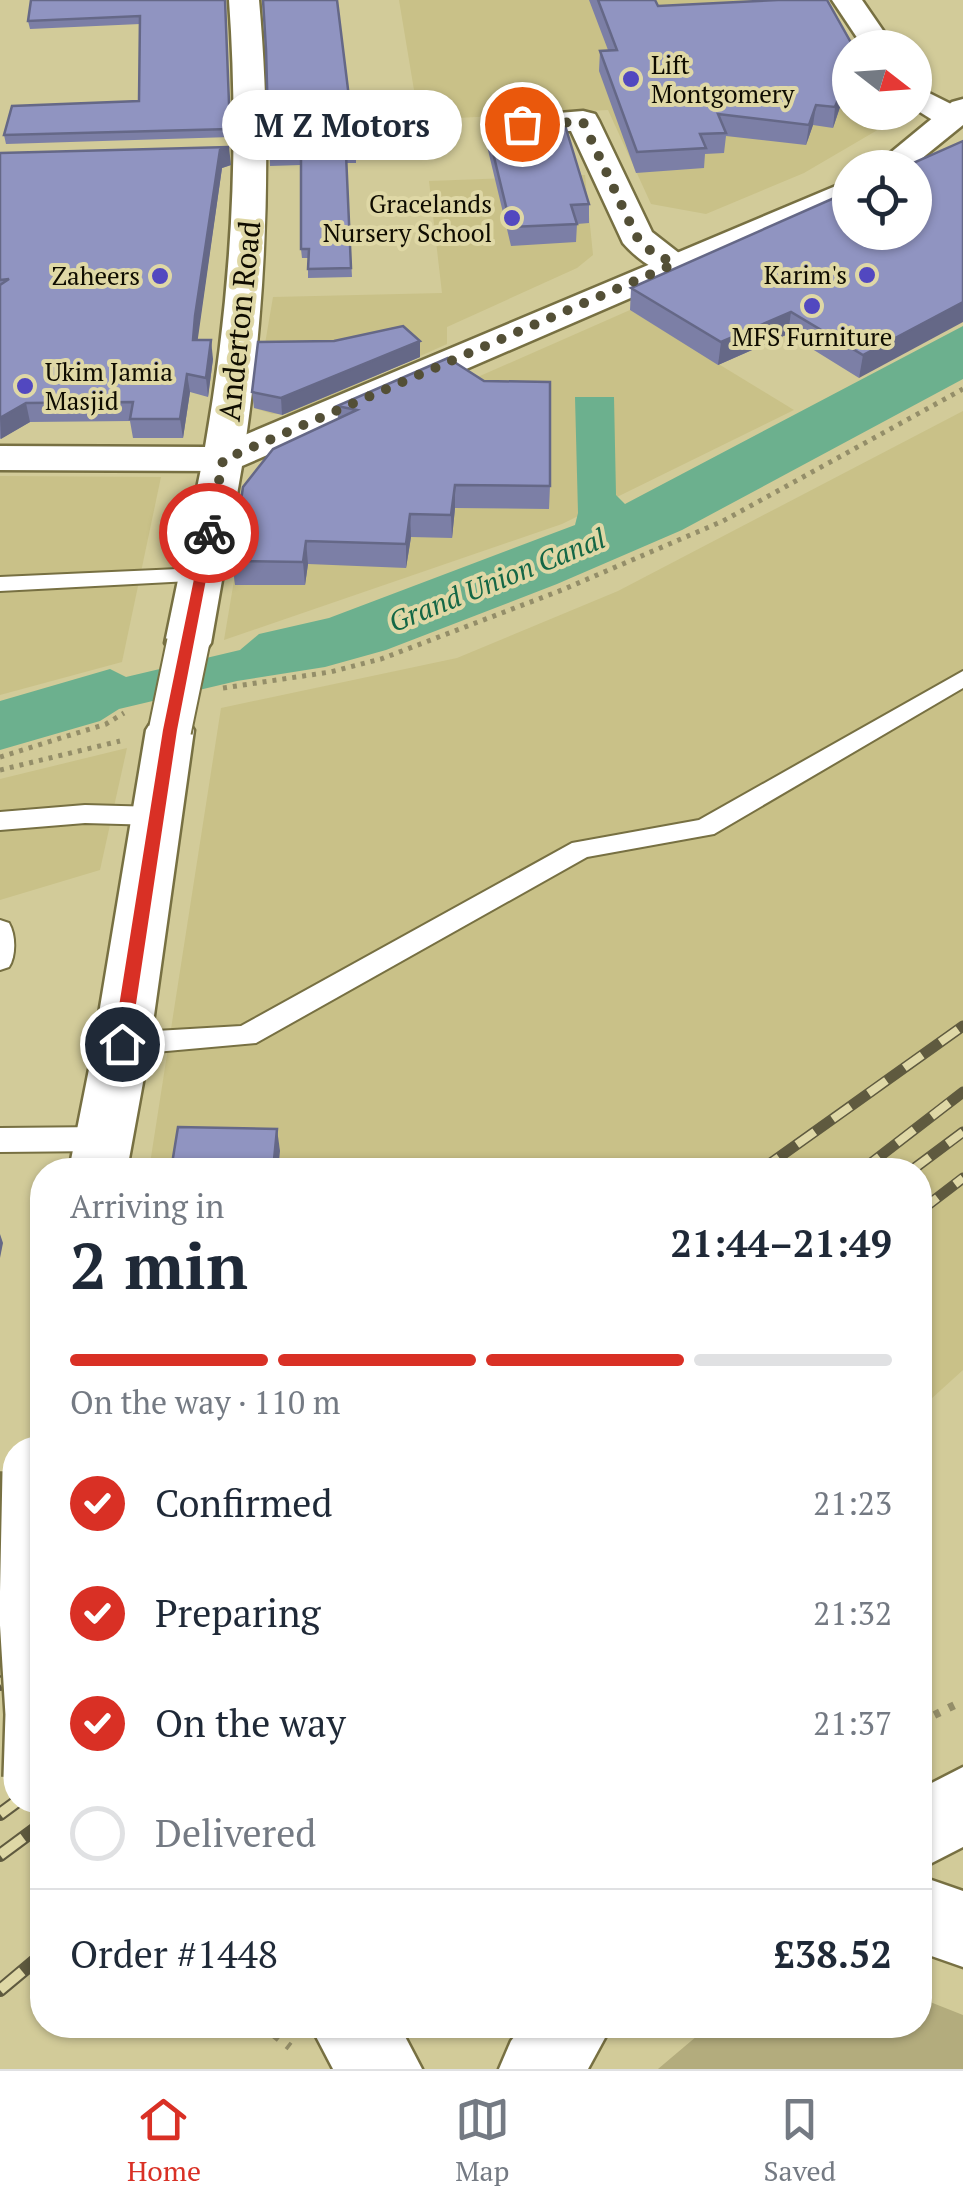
<!DOCTYPE html>
<html lang="en">
<head>
<meta charset="utf-8">
<style>
	:root { --surface:#fff; --page:#f6f6f7; --text:#1f2937; --muted:#747a83; --line:#e0e1e3; --accent:#d93025 }
	body { margin:0; font-family:"PT Serif",serif; background:var(--page); color:var(--text); height:100vh; display:flex; flex-direction:column; font-size:38px; white-space:nowrap }
	* { box-sizing:border-box; margin:0 }
	p { font-size:32px; color:var(--muted) }
	.icon { flex:none; width:55px; height:55px; fill:none; stroke:currentColor; stroke-width:2; stroke-linecap:round; stroke-linejoin:round }
	.map { position:relative; flex:1; overflow:hidden }
	.details { position:absolute; left:30px; top:1158px; width:902px; height:880px; display:flex; flex-direction:column; background:var(--surface); border-radius:40px; box-shadow:0 2px 8px #0004 }
	.details>* { flex:none }
	.needle { width:65px; rotate:107deg }
	.fabs { position:absolute; left:832px; top:30px; display:grid; gap:20px }
	.fabs a { display:grid; place-items:center; width:100px; height:100px; border-radius:50%; background:var(--surface); box-shadow:0 2px 8px #0004; font-size:50px }
	.pin { position:absolute; display:grid; place-items:center; width:85px; height:85px; color:#fff; margin:-42px; border:5px solid #fff; border-radius:50%; box-shadow:0 2px 10px #0007 }
	.courier { position:absolute; display:grid; place-items:center; width:100px; height:100px; margin:-50px; border:8px solid #d93025; border-radius:50%; background:#fff; color:#222; box-shadow:0 2px 12px #0007 }
	.bubble { position:absolute; height:70px; border-radius:35px; background:var(--surface); box-shadow:0 2px 8px #0004; font-size:32px; font-weight:600; line-height:70px; text-align:center }
	.summary em { font-style:normal; font-weight:600 }
	.summary div { display:flex; flex-direction:column-reverse }
	.summary { display:flex; align-items:center; justify-content:space-between; height:170px; padding:0 40px }
	h1 { font-size:65px; font-weight:600; line-height:75px }
	.bar { display:grid; grid-template-columns:repeat(4,1fr); gap:15px 10px; align-content:center; height:120px; padding:0 40px }
	.bar i { height:12px; border-radius:8px; background:var(--line) }
	.bar .on { background:var(--accent) }
	.bar p { grid-column:span 4 }
	.line { display:flex; align-items:center; gap:25px; padding:0 40px; border-top:2px solid var(--line) }
	.line div { flex:1 }
	ol { padding:0 40px; list-style:none }
	li { display:flex; align-items:center; gap:30px; height:110px }
	li p { margin-inline-start:auto }
	li .icon { padding:10px; border-radius:50%; background:var(--accent); color:#fff; stroke-width:4 }
	li:last-child { color:var(--muted) }
	li i { width:55px; height:55px; border:5px solid var(--line); border-radius:50% }
	.tab-bar { display:flex; justify-content:space-around; align-items:center; height:140px; border-top:2px solid var(--line); background:var(--surface); font-size:28px; color:var(--muted) }
	.tab-bar a { display:grid; justify-items:center; gap:5px }
	.tab-bar .on { color:var(--accent) }
	.map>svg:first-child { display:block }
	.built { fill:#c9c188 }
	.green { fill:#b3ac7d }
	.water { fill:#6cb08e }
	.lines { fill:none; stroke-linecap:round; stroke-linejoin:round }
	.lane-casing { stroke:#777042; stroke-width:4 }
	.street-casing { stroke:#777042; stroke-width:5 }
	.secondary-casing { stroke:#777042; stroke-width:5 }
	.highway-casing { stroke:#777042; stroke-width:5 }
	.path-far1 { stroke:#948e69; stroke-width:5; stroke-dasharray:4 6; stroke-linecap:butt }
	.path { stroke:#948e69; stroke-width:8; stroke-dasharray:6 10; stroke-linecap:butt }
	.lane { fill:#fff; fill-rule:evenodd }
	.street { fill:#fff; fill-rule:evenodd }
	.secondary { fill:#fff; fill-rule:evenodd }
	.highway { fill:#fff; fill-rule:evenodd }
	.rail-far1-casing { stroke:#5f5a3f; stroke-width:11 }
	.rail-casing { stroke:#5f5a3f; stroke-width:14 }
	.rail-far1 { stroke:#dfd8a6; stroke-width:8; stroke-dasharray:22; stroke-linecap:butt }
	.rail { stroke:#dfd8a6; stroke-width:10; stroke-dasharray:29; stroke-linecap:butt }
	.secondary-bridge-far1-casing { stroke:#777042; stroke-width:46; stroke-linecap:butt }
	.secondary-bridge-casing { stroke:#777042; stroke-width:76; stroke-linecap:butt }
	.secondary-bridge-far1 { stroke:#fff; stroke-width:42 }
	.secondary-bridge { stroke:#fff; stroke-width:71 }
	.wall { fill:#7c7fa6 }
	.shaded-wall { fill:#656887 }
	.building { fill:#9094c1; stroke:#656887; stroke-width:2.5 }
	.route { fill:#d93025 }
	.done { stroke:#534f36; stroke-width:10; stroke-dasharray:0 18 }
	.poi-dot { fill:#5248c0; stroke:#dfd8a6; stroke-width:4 }
	.labels { text-anchor:middle; stroke-width:8; stroke-linejoin:round; paint-order:stroke }
	.far-poi-label { font-size:25px; fill:#0f0c00; stroke:#dfd8a6; text-anchor:end }
	.far-water-label { font-size:28px; font-style:italic; fill:#146746; stroke:#dfd8a6 }
	.street-label { font-size:30px; fill:#0f0c00; stroke:#dfd8a6 }
</style>
</head>
<body>
<div class="map">
<svg width="963" height="2069" viewBox="0 0 963 2069">
	<rect width="100%" height="100%" fill="#d2cb99"/>
	<g class="built">
		<path d="M 399,0 L 821,0 L 850,48 L 850,112 L 894,113 L 898,118 L 804,173 L 706,214 L 651,204 L 608,110 L 419,120 Z"/>
		<path d="M 585,175 L 593,255 L 577,268 L 447,327 L 447,344 L 291,414 L 272,414 L 254,408 L 273,297 L 442,293 L 429,181 Z"/>
		<path d="M 630,310 L 794,410 L 562,524 L 224,640 L 246,509 L 464,383 Z"/>
		<path d="M 963,411 L 963,1370 L 920,1409 L 920,1170 L 149,1170 L 221,708 L 457,658 L 618,591 Z"/>
		<path d="M 0,476 L 161,477 L 122,662 L 0,695 Z"/>
		<path d="M 127,748 L 100,870 L 0,900 L 0,779 Z"/>
	</g>
	<path class="green" d="M 920,1998 L 963,2015 L 963,2069 L 658,2069 L 710,2025 L 920,2025 Z"/>
	<path class="water" d="M 963,326 L 963,379 L 682,530 L 557,584 L 386,650 L 325,667 L 237,681 L 119,709 L 100,721 L 0,750 L 0,701 L 110,669 L 126,677 L 240,650 L 259,634 L 329,618 L 575,525 L 578,513 L 575,397 L 614,397 L 616,495 L 625,504 Z"/>
	<g class="lines">
		<defs>
			<g id="lane">
				<path d="M 201,568 L 209,570 L 212,575 L 209,580 L 0,591 L 0,577 Z"/>
				<path d="M 963,671 L 963,688 L 714,834 L 587,857 L 256,1043 L 122,1055 L 112,1052 L 108,1044 L 112,1036 L 122,1033 L 241,1026 L 572,843 L 699,820 Z"/>
				<path d="M 85,805 L 157,807 L 169,816 L 157,825 L 85,823 L 0,830 L 0,812 Z"/>
				<path d="M 0,920 L 9,923 C 16,935 16,956 9,967 L 0,970 Z"/>
				<path d="M 104,1127 L 114,1131 L 118,1139 L 114,1147 L 104,1151 L 0,1152 L 0,1128 Z"/>
			</g>
			<g id="street">
				<path d="M 229,0 L 259,0 C 273,155 266,305 243,459 L 237,468 L 223,471 L 0,470 L 0,446 L 205,447 C 231,298 240,151 229,0 Z"/>
				<path d="M 832,0 L 862,0 L 895,48 L 864,48 Z"/>
				<path d="M 915,86 L 963,110 L 963,124 L 939,124 L 915,109 Z"/>
				<path d="M 583,111 L 595,114 L 599,121 L 652,232 L 693,264 L 688,272 C 662,278 640,262 623,243 L 571,131 L 510,131 L 506,124 L 510,117 Z"/>
			</g>
			<g id="secondary">
				<path d="M 963,99 L 963,125 L 910,168 L 872,168 L 952,102 Z"/>
				<path d="M 850,180 L 850,203 L 242,466 L 211,643 L 204,653 L 188,657 L 172,653 L 165,643 L 203,459 L 209,450 Z"/>
				<path d="M 170,714 L 187,719 L 194,730 L 150,1044 L 127,1170 L 69,1170 L 94,1044 L 146,730 L 153,719 Z"/>
				<path d="M 310,2025 L 399,2025 L 422,2069 L 333,2069 Z"/>
			</g>
			<g id="highway">
				<path d="M 963,1767 L 963,1847 L 920,1869 L 920,1789 Z"/>
				<path d="M 920,1876 L 963,1891 L 963,1967 L 920,1952 Z"/>
				<path d="M 523,2025 L 612,2025 L 588,2069 L 499,2069 L 511,2041 Z"/>
			</g>
		</defs>
		<use href="#lane" class="lane-casing"/>
		<use href="#street" class="street-casing"/>
		<use href="#secondary" class="secondary-casing"/>
		<use href="#highway" class="highway-casing"/>
		<g class="path-far1">
			<path d="M 223,688 L 330,672 L 381,659 L 562,590 L 723,521 L 963,389"/>
			<path d="M 0,757 L 106,724 L 124,713"/>
			<path d="M 0,770 L 120,741"/>
		</g>
		<g class="path">
			<path d="M 920,1722 L 963,1701"/>
			<path d="M 262,2025 L 290,2047"/>
		</g>
		<use href="#lane" class="lane"/>
		<use href="#street" class="street"/>
		<use href="#secondary" class="secondary"/>
		<use href="#highway" class="highway"/>
		<defs>
			<g id="rail-far1">
				<path d="M 761,1170 L 963,1026"/>
				<path d="M 862,1170 L 963,1092"/>
				<path d="M 912,1170 L 963,1132"/>
				<path d="M 920,1211 L 963,1178"/>
			</g>
			<g id="rail">
				<path d="M 0,1684 L 42,1656"/>
				<path d="M 0,1814 L 42,1783"/>
				<path d="M 0,1855 L 42,1824"/>
				<path d="M 0,1990 L 42,1955"/>
			</g>
		</defs>
		<use href="#rail-far1" class="rail-far1-casing"/>
		<use href="#rail" class="rail-casing"/>
		<use href="#rail-far1" class="rail-far1"/>
		<use href="#rail" class="rail"/>
		<defs>
			<path id="secondary-bridge-far1" d="M 170,730 L 188,643"/>
			<path id="secondary-bridge" d="M 38,1472 L 35,1616 L 41,1714 L 39,1778"/>
		</defs>
		<use href="#secondary-bridge-far1" class="secondary-bridge-far1-casing"/>
		<use href="#secondary-bridge" class="secondary-bridge-casing"/>
		<use href="#secondary-bridge-far1" class="secondary-bridge-far1"/>
		<use href="#secondary-bridge" class="secondary-bridge"/>
	</g>
	<g class="wall">
		<path d="M 225,0 L 231,137 L 6,144 L 4,135 L 139,101 L 140,24 L 30,29 L 28,21 Z"/>
		<path d="M 589,0 L 655,0 L 658,6 L 850,48 L 850,108 L 840,107 L 833,128 L 813,125 L 806,145 L 726,136 L 724,153 L 705,154 L 704,168 L 636,173 L 599,71 L 600,51 L 608,50 Z"/>
		<path d="M 266,49 L 356,154 L 356,163 L 346,163 L 352,277 L 308,278 L 308,258 L 302,258 L 301,249 L 301,165 L 270,166 Z"/>
		<path d="M 487,128 L 589,204 L 589,223 L 577,224 L 576,242 L 511,246 L 487,146 Z"/>
		<path d="M 0,153 L 231,165 L 222,168 L 197,340 L 213,359 L 208,397 L 190,392 L 183,438 L 133,438 L 130,421 L 30,422 L 0,439 Z"/>
		<path d="M 915,232 L 859,378 L 788,334 L 718,365 L 630,310 L 631,288 Z"/>
		<path d="M 420,341 L 420,357 L 282,415 L 254,408 L 252,392 Z"/>
		<path d="M 448,358 L 550,486 L 549,509 L 455,508 L 452,538 L 411,537 L 406,568 L 308,564 L 305,585 L 235,585 L 232,561 L 338,419 L 337,406 Z"/>
	</g>
	<g class="shaded-wall">
		<path d="M 843,87 L 840,107 L 833,128 L 835,107 Z"/>
		<path d="M 816,105 L 813,125 L 806,145 L 809,125 Z"/>
		<path d="M 229,147 L 231,165 L 222,168 L 195,359 L 193,340 L 195,316 L 220,150 Z"/>
		<path d="M 963,302 L 963,322 L 859,378 L 863,355 Z"/>
		<path d="M 791,312 L 788,334 L 718,365 L 721,342 Z"/>
		<path d="M 211,340 L 213,359 L 208,397 L 206,378 Z"/>
		<path d="M 420,341 L 420,357 L 282,415 L 281,398 Z"/>
		<path d="M 187,374 L 190,392 L 183,438 L 180,419 Z"/>
		<path d="M 26,403 L 30,422 L 1,439 L 0,418 Z"/>
		<path d="M 455,485 L 455,508 L 452,538 L 451,515 Z"/>
		<path d="M 410,514 L 411,537 L 406,568 L 406,544 Z"/>
		<path d="M 306,541 L 308,564 L 305,585 L 303,562 Z"/>
		<path d="M 277,1129 L 280,1151 L 278,1170 L 273,1170 Z"/>
		<path d="M 0,1234 L 3,1243 L 0,1258 Z"/>
	</g>
	<g class="building">
		<path d="M 31,0 L 225,0 L 230,129 L 4,135 L 12,106 L 139,101 L 140,16 L 28,21 Z"/>
		<path d="M 263,0 L 337,0 L 356,154 L 346,154 L 351,268 L 308,269 L 309,249 L 301,249 L 301,156 L 269,157 L 266,49 Z"/>
		<path d="M 598,0 L 655,0 L 658,6 L 778,0 L 827,0 L 854,48 L 850,48 L 850,88 L 843,87 L 835,107 L 816,105 L 809,125 L 718,114 L 726,133 L 700,134 L 706,148 L 637,152 L 600,51 L 617,50 Z"/>
		<path d="M 564,122 L 589,204 L 571,205 L 577,224 L 511,227 L 487,128 Z"/>
		<path d="M 963,141 L 963,302 L 863,355 L 791,312 L 721,342 L 631,288 L 850,191 L 850,232 L 915,232 L 915,168 L 902,168 Z"/>
		<path d="M 229,147 L 220,150 L 195,316 L 193,340 L 211,340 L 206,378 L 187,374 L 180,419 L 130,419 L 133,402 L 26,403 L 0,418 L 0,285 L 9,279 L 0,280 L 0,153 Z"/>
		<path d="M 403,326 L 420,341 L 281,398 L 252,392 L 258,342 L 334,341 Z"/>
		<path d="M 448,358 L 484,381 L 550,382 L 550,486 L 455,485 L 451,515 L 410,514 L 406,544 L 306,541 L 303,562 L 232,561 L 243,487 L 273,449 L 357,410 L 337,406 Z"/>
		<path d="M 178,1127 L 277,1129 L 273,1170 L 171,1170 Z"/>
	</g>
	<path class="route" d="M 204,530 L 215,533 L 177,730 L 130,1044 L 122,1051 L 113,1044 L 163,730 Z"/>
	<g class="lines">
		<path class="done" d="M 209,533 L 223,460 L 674,264 L 648,249 L 636,236 L 583,122 L 522,124"/>
	</g>
	<g class="poi-dot">
		<circle cx="631" cy="79" r="10"/>
		<circle cx="512" cy="218" r="10"/>
		<circle cx="867" cy="275" r="10"/>
		<circle cx="160" cy="276" r="10"/>
		<circle cx="812" cy="306" r="10"/>
		<circle cx="25" cy="386" r="10"/>
	</g>
	<g class="labels">
		<g class="far-poi-label">
			<text x="651" y="74" text-anchor="start">Lift<tspan x="651" dy="29">Montgomery</tspan></text>
			<text x="492" y="213">Gracelands<tspan x="492" dy="29">Nursery School</tspan></text>
			<text x="847" y="284">Karim's</text>
			<text x="140" y="285">Zaheers</text>
			<text x="812" y="346" text-anchor="middle">MFS Furniture</text>
			<text x="45" y="381" text-anchor="start">Ukim Jamia<tspan x="45" dy="29">Masjid</tspan></text>
		</g>
		<g class="far-water-label">
			<text transform="translate(497 580) rotate(-22)" y="10">Grand Union Canal</text>
		</g>
		<g class="street-label">
			<text transform="translate(240 321) rotate(-84)" y="10">Anderton Road</text>
		</g>
	</g>
</svg>
<div class="fabs">
<a><svg class="needle" viewBox="-14 -14 28 28"><path d="M0-13l5 13h-10z" fill="#e53935"/><path d="M0 13l5-13h-10z" fill="#747a83"/></svg></a>
<a><svg class="icon" aria-label="locate" viewBox="0 0 24 24"><circle cx="12" cy="12" r="6"/><path d="M12 2v4M12 18v4M2 12h4M18 12h4"/></svg></a>
</div>
<div class="pin" style="left:522px;top:124px;background:#ea580c"><svg class="icon" aria-label="bag" viewBox="0 0 24 24"><path d="M5 8h14l-1 12H6zM9 8a3 3 0 0 1 6 0"/></svg></div>
<div class="pin" style="left:122px;top:1044px;background:#1f2937"><svg class="icon" aria-label="home" viewBox="0 0 24 24"><path d="M3 11l9-7 9 7M6 9v11h12V9"/></svg></div>
<div class="courier" style="left:209px;top:533px"><svg class="icon" aria-label="bike" viewBox="0 0 24 24"><circle cx="6" cy="16" r="4"/><circle cx="18" cy="16" r="4"/><path d="M6 16l4-8h5l3 8M10 8l3 8H6M13 5h3"/></svg></div>
<div class="bubble" style="left:222px;top:90px;width:240px">M Z Motors</div>
<section class="details">
<div class="summary"><div><h1>2 min</h1><p>Arriving in</p></div><em>21:44–21:49</em></div>
<div class="bar"><i class="on"></i><i class="on"></i><i class="on"></i><i></i><p>On the way · 110 m</p></div>
<ol>
<li><svg class="icon" aria-label="check" viewBox="0 0 24 24"><path d="M5 12l5 5 9-10"/></svg>Confirmed<p>21:23</p></li>
<li><svg class="icon" aria-label="check" viewBox="0 0 24 24"><path d="M5 12l5 5 9-10"/></svg>Preparing<p>21:32</p></li>
<li><svg class="icon" aria-label="check" viewBox="0 0 24 24"><path d="M5 12l5 5 9-10"/></svg>On the way<p>21:37</p></li>
<li><i></i>Delivered</li>
</ol>
<div class="line" style="height:130px"><div>Order #1448</div><b>£38.52</b></div>
</section>
</div>
<nav class="tab-bar">
<a class="on"><svg class="icon" aria-label="home" viewBox="0 0 24 24"><path d="M3 11l9-7 9 7M6 9v11h12V9"/></svg>Home</a>
<a><svg class="icon" aria-label="map" viewBox="0 0 24 24"><path d="M3 6l6-2 6 2 6-2v14l-6 2-6-2-6 2zM9 4v14M15 6v14"/></svg>Map</a>
<a><svg class="icon" aria-label="saved" viewBox="0 0 24 24"><path d="M7 4h10v16l-5-4-5 4z"/></svg>Saved</a>
</nav>
</body>
</html>
